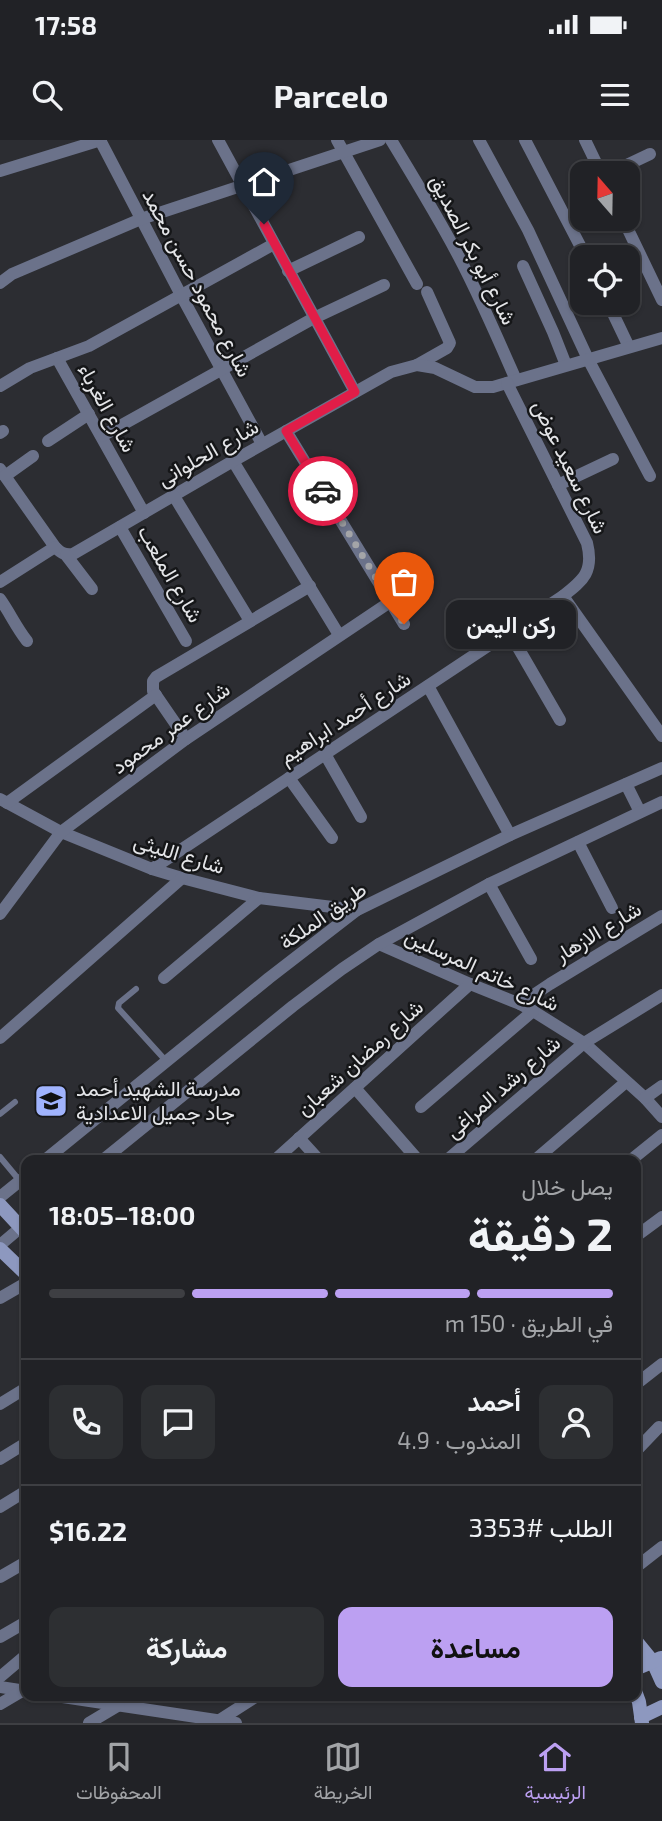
<!DOCTYPE html>
<html lang="ar">
<head>
<meta charset="utf-8">
<style>
	:root { --surface:#212226; --page:#2d2f32; --text:#f1f3f6; --muted:#a2a4a7; --line:#3e3f43; --accent:#bca0f2 }
	body { margin:0; font-family:"Exo 2",Vazirmatn,sans-serif; background:var(--page); color:var(--text); direction:rtl; height:100vh; display:flex; flex-direction:column; font-size:26px; white-space:nowrap }
	* { box-sizing:border-box; margin:0 }
	p { font-size:23px; color:var(--muted) }
	.icon { flex:none; width:38px; height:38px; fill:none; stroke:currentColor; stroke-width:2; stroke-linecap:round; stroke-linejoin:round }
	.map { position:relative; flex:1; overflow:hidden; direction:ltr }
	.panel { position:absolute; left:21px; top:1015px; width:620px; height:546px; display:flex; flex-direction:column; background:var(--surface); border-radius:14px; box-shadow:0 2px 5px #0004,0 0 0 2px var(--line); direction:rtl }
	.panel>* { flex:none }
	.needle { width:46px; rotate:340deg }
	.buttons { position:absolute; left:570px; top:21px; display:grid; gap:14px }
	.buttons a { display:grid; place-items:center; width:70px; height:70px; border-radius:14px; background:var(--surface); box-shadow:0 2px 5px #0004,0 0 0 2px var(--line); font-size:35px }
	.pin { position:absolute; display:grid; place-items:center; width:60px; height:60px; color:#fff; margin:-72px -30px; border-radius:50% 50% 50% 0; rotate:-45deg; box-shadow:0 0 7px #0007 }
	.pin .icon { rotate:45deg }
	.courier { position:absolute; display:grid; place-items:center; width:70px; height:70px; margin:-35px; border:5px solid #e11d48; border-radius:50%; background:#fff; color:#222; box-shadow:0 2px 9px #0007 }
	.bubble { position:absolute; height:49px; border-radius:14px; background:var(--surface); box-shadow:0 2px 5px #0004,0 0 0 2px var(--line); font-size:23px; font-weight:700; line-height:49px; text-align:center; direction:rtl }
	.summary em { font-style:normal; font-weight:700 }
	.summary div { display:flex; flex-direction:column-reverse }
	.summary { display:flex; align-items:center; justify-content:space-between; height:119px; padding:0 28px }
	h1 { font-size:46px; font-weight:700; line-height:52px }
	.bar { display:grid; grid-template-columns:repeat(4,1fr); gap:10px 7px; align-content:center; height:84px; padding:0 28px }
	.bar i { height:9px; border-radius:5px; background:var(--line) }
	.bar .selected { background:var(--accent) }
	.bar p { grid-column:span 4 }
	.line { display:flex; align-items:center; gap:18px; padding:0 28px; border-top:2px solid var(--line) }
	.line div { flex:1 }
	.round { display:grid; place-items:center; flex:none; width:74px; height:74px; border-radius:14px; background:var(--page) }
	.action { display:flex; gap:14px; margin-top:auto; padding:14px 28px }
	.action a { flex:1; height:80px; border-radius:14px; background:var(--accent); color:#111; font-size:28px; font-weight:700; line-height:80px; text-align:center }
	.action a+a { background:var(--page); color:var(--text) }
	.status { display:flex; justify-content:space-between; align-items:center; height:49px; padding:0 35px; background:var(--surface); direction:ltr }
	.status svg { height:19px; fill:currentColor }
	header { display:flex; justify-content:space-between; align-items:center; height:91px; padding:0 28px; background:var(--surface); font-size:32px; font-weight:700 }
	.tab-bar { display:flex; justify-content:space-around; align-items:center; height:98px; border-top:2px solid var(--line); background:var(--surface); font-size:19px; color:var(--muted) }
	.tab-bar a { display:grid; justify-items:center; gap:4px }
	.tab-bar .selected { color:var(--accent) }
	.map>svg:first-child { display:block }
	.lines { fill:none; stroke-linecap:round; stroke-linejoin:round }
	.lane { stroke:#6b728a; stroke-width:6 }
	.street { stroke:#6b728a; stroke-width:12 }
	.secondary { stroke:#8d98bf; stroke-width:14 }
	.done { stroke:#a4a5a8; stroke-width:7; stroke-dasharray:0 12.6 }
	.route { stroke:#e11d48; stroke-width:9 }
	.labels { text-anchor:middle; stroke-width:5; stroke-linejoin:round; paint-order:stroke }
	.street-label { font-size:21px; fill:#e4e5e8; stroke:#151618 }
	.poi-label { font-size:21px; fill:#e4e5e8; stroke:#151618; text-anchor:start }
</style>
</head>
<body>
<div class="status"><b>17:58</b><svg viewBox="0 0 49 12"><path d="M0 12V9h3v3zM5 12V6h3v6zM10 12V3h3v9zM15 12V0h3v12zM26 1h20v11H26zM47 4h2v5h-2z"/></svg></div>
<header><svg class="icon" aria-label="menu" viewBox="0 0 24 24"><path d="M4 6h16M4 12h16M4 18h16"/></svg>Parcelo<svg class="icon" aria-label="search" viewBox="0 0 24 24"><circle cx="10" cy="10" r="6"/><path d="M15 15l6 6"/></svg></header>
<div class="map">
<svg width="662" height="1583" viewBox="0 0 662 1583">
	<rect width="100%" height="100%" fill="#2c2d32"/>
	<g class="lines">
		<g class="lane">
			<path d="M 136,849 L 119,863 L 118,868 L 167,922"/>
			<path d="M 0,974 L 15,962"/>
			<path d="M 0,1017 L 20,1041"/>
		</g>
		<g class="street">
			<path d="M 100,0 L 181,155 L 262,304"/>
			<path d="M 218,0 L 355,252"/>
			<path d="M 337,0 L 417,144"/>
			<path d="M 391,0 C 414,38 438,77 459,117 C 480,157 498,199 516,240"/>
			<path d="M 479,0 L 528,90 L 588,219 L 650,336"/>
			<path d="M 525,0 L 586,117"/>
			<path d="M 585,0 L 601,33"/>
			<path d="M 0,31 L 101,0"/>
			<path d="M 610,33 L 650,14"/>
			<path d="M 623,79 L 662,160"/>
			<path d="M 523,126 L 553,192 L 566,225"/>
			<path d="M 288,131 L 359,97"/>
			<path d="M 0,143 L 12,134 L 141,79 L 380,0"/>
			<path d="M 608,163 L 629,207"/>
			<path d="M 57,218 L 144,373"/>
			<path d="M 417,225 L 447,208 L 450,203 L 427,152"/>
			<path d="M 0,246 L 30,228 L 89,206 L 274,104"/>
			<path d="M 286,291 L 404,484"/>
			<path d="M 0,293 L 3,291"/>
			<path d="M 102,296 L 314,178 L 384,145"/>
			<path d="M 48,301 L 89,274"/>
			<path d="M 233,321 L 339,495"/>
			<path d="M 0,329 L 55,407 C 61,413 64,415 73,414 L 233,321 L 391,232 L 417,225 L 435,228 L 475,247 L 493,247 L 662,198"/>
			<path d="M 5,336 L 33,316"/>
			<path d="M 558,345 L 613,319"/>
			<path d="M 174,356 L 250,481"/>
			<path d="M 120,387 L 186,501"/>
			<path d="M 66,415 L 92,449"/>
			<path d="M 0,442 L 55,407"/>
			<path d="M 563,456 L 662,596"/>
			<path d="M 0,459 C 10,473 16,487 27,501"/>
			<path d="M 509,492 L 560,580"/>
			<path d="M 428,546 L 510,695"/>
			<path d="M 186,599 L 153,551 L 153,541 L 156,537 L 310,446"/>
			<path d="M 325,614 L 361,677"/>
			<path d="M 289,638 L 332,698"/>
			<path d="M 626,644 L 640,672"/>
			<path d="M 0,659 L 61,692 L 152,729 L 182,738 L 259,758 L 357,770"/>
			<path d="M 7,663 L 156,555"/>
			<path d="M 578,702 L 612,768"/>
			<path d="M 152,729 L 563,456 C 584,440 594,431 587,403 L 507,243"/>
			<path d="M 489,744 L 531,819"/>
			<path d="M 0,774 L 61,692 L 186,599 L 390,462"/>
			<path d="M 379,804 L 470,844 L 520,864 L 533,871 L 584,903 L 645,958 L 662,977"/>
			<path d="M 164,838 L 259,758"/>
			<path d="M 520,864 L 550,844 L 662,776"/>
			<path d="M 0,898 L 182,738"/>
			<path d="M 355,948 L 418,1020"/>
			<path d="M 645,958 L 662,946"/>
			<path d="M 421,967 L 533,871"/>
			<path d="M 299,998 L 319,1020"/>
			<path d="M 45,1020 L 269,838 L 357,770 L 510,695 L 662,628"/>
			<path d="M 103,1020 L 293,866 L 342,829 L 379,804 L 489,744 L 662,662"/>
			<path d="M 275,1020 L 470,844"/>
			<path d="M 447,1020 L 584,903 L 662,855"/>
			<path d="M 535,1020 L 626,942"/>
			<path d="M 631,1020 L 662,995"/>
			<path d="M 0,1057 L 26,1036"/>
			<path d="M 635,1097 L 662,1077"/>
			<path d="M 0,1105 L 26,1083"/>
			<path d="M 0,1158 L 26,1143"/>
			<path d="M 635,1245 L 662,1224"/>
			<path d="M 0,1264 L 26,1248"/>
			<path d="M 635,1312 L 659,1287"/>
			<path d="M 0,1319 L 26,1303"/>
			<path d="M 0,1367 L 26,1351"/>
			<path d="M 635,1428 L 662,1407"/>
			<path d="M 0,1437 L 26,1422"/>
			<path d="M 0,1497 L 26,1482"/>
			<path d="M 0,1537 L 26,1515"/>
			<path d="M 0,1547 L 26,1551"/>
			<path d="M 56,1556 L 236,1583"/>
			<path d="M 0,1564 L 22,1551"/>
			<path d="M 218,1581 L 257,1556"/>
			<path d="M 89,1583 L 119,1565"/>
		</g>
		<g class="secondary">
			<path d="M 0,1065 L 26,1093"/>
			<path d="M 0,1109 L 26,1134"/>
			<path d="M 635,1500 L 653,1522 L 662,1542"/>
			<path d="M 635,1529 L 661,1518"/>
			<path d="M 635,1551 L 639,1562 L 642,1583"/>
			<path d="M 641,1577 L 662,1567"/>
		</g>
	</g>
	<g class="lines">
		<path class="done" d="M 323,351 L 404,484"/>
		<path class="route" d="M 264,84 L 355,252 L 286,291 L 323,351"/>
	</g>
	<defs>
		<symbol id="school-square" viewBox="-11 -11 22 22"><rect x="-9" y="-9" width="18" height="18" rx="4" fill="#a0b3fd" stroke="#151618"/><path d="M0-5L7-2L0 1L-7-2ZM-4 1L0 2.5L4 1V4Q0 6-4 4Z" fill="#111"/></symbol>
	</defs>
	<g fill-rule="evenodd">
		<use href="#school-square" x="32" y="942" width="38" height="38"/>
	</g>
	<g class="labels">
		<g class="street-label">
			<text transform="translate(473 110) rotate(63)" y="7">شارع أبو بكر الصديق</text>
			<text transform="translate(197 143) rotate(62)" y="7">شارع محمود حسن محمد</text>
			<text transform="translate(107 268) rotate(61)" y="7">شارع الغرباء</text>
			<text transform="translate(208 313) rotate(-30)" y="7">شارع الحلوانى</text>
			<text transform="translate(570 327) rotate(64)" y="7">شارع سعيد عوض</text>
			<text transform="translate(170 434) rotate(60)" y="7">شارع الملعب</text>
			<text transform="translate(345 578) rotate(-33)" y="7">شارع أحمد ابراهيم</text>
			<text transform="translate(171 588) rotate(-36)" y="7">شارع عمر محمود</text>
			<text transform="translate(179 714) rotate(17)" y="7">شارع الليثى</text>
			<text transform="translate(323 776) rotate(-35)" y="7">طريق الملكة</text>
			<text transform="translate(598 792) rotate(-31)" y="7">شارع الازهار</text>
			<text transform="translate(482 830) rotate(25)" y="7">شارع خاتم المرسلين</text>
			<text transform="translate(360 918) rotate(-42)" y="7">شارع رمضان شعبان</text>
			<text transform="translate(503 947) rotate(-41)" y="7">شارع رشد المراغى</text>
		</g>
		<g class="poi-label">
			<text x="76" y="956">مدرسة الشهيد أحمد<tspan x="76" dy="24">جاد جميل الاعدادية</tspan></text>
		</g>
	</g>
</svg>
<div class="buttons">
<a><svg class="needle" viewBox="-14 -14 28 28"><path d="M0-13l5 13h-10z" fill="#e53935"/><path d="M0 13l5-13h-10z" fill="#a2a4a7"/></svg></a>
<a><svg class="icon" aria-label="locate" viewBox="0 0 24 24"><circle cx="12" cy="12" r="6"/><path d="M12 2v4M12 18v4M2 12h4M18 12h4"/></svg></a>
</div>
<div class="pin" style="left:404px;top:484px;background:#ea580c"><svg class="icon" aria-label="bag" viewBox="0 0 24 24"><path d="M5 8h14l-1 12H6zM9 8a3 3 0 0 1 6 0"/></svg></div>
<div class="pin" style="left:264px;top:84px;background:#1f2937"><svg class="icon" aria-label="home" viewBox="0 0 24 24"><path d="M3 11l9-7 9 7M6 9v11h12V9"/></svg></div>
<div class="courier" style="left:323px;top:351px"><svg class="icon" aria-label="car" viewBox="0 0 24 24"><path d="M5 17H2v-5l4-1 3-4h7l3 4 3 1v5h-3M9 17h6M6 11h13"/><circle cx="7" cy="17" r="2"/><circle cx="17" cy="17" r="2"/></svg></div>
<div class="bubble" style="left:446px;top:460px;width:130px">ركن اليمن</div>
<section class="panel">
<div class="summary"><div><h1>2 دقيقة</h1><p>يصل خلال</p></div><em>18:00–18:05</em></div>
<div class="bar"><i class="selected"></i><i class="selected"></i><i class="selected"></i><i></i><p>في الطريق · 150 m</p></div>
<div class="line" style="height:126px"><a class="round"><svg class="icon" aria-label="person" viewBox="0 0 24 24"><circle cx="12" cy="8" r="4"/><path d="M4 21q1-7 8-7t8 7"/></svg></a><div><b>أحمد</b><p>المندوب · 4.9</p></div><a class="round"><svg class="icon" aria-label="chat" viewBox="0 0 24 24"><path d="M4 5h16v11H9l-5 4z"/></svg></a><a class="round"><svg class="icon" aria-label="phone" viewBox="0 0 24 24"><path d="M5 4h4l2 5-3 2q2 4 5 5l2-3 5 2v4C11 20 4 13 5 4z"/></svg></a></div>
<div class="line" style="height:91px"><div>الطلب #3353</div><b>$16.22</b></div>
<div class="action"><a>مساعدة</a><a>مشاركة</a></div>
</section>
</div>
<nav class="tab-bar">
<a class="selected"><svg class="icon" aria-label="home" viewBox="0 0 24 24"><path d="M3 11l9-7 9 7M6 9v11h12V9"/></svg>الرئيسية</a>
<a><svg class="icon" aria-label="map" viewBox="0 0 24 24"><path d="M3 6l6-2 6 2 6-2v14l-6 2-6-2-6 2zM9 4v14M15 6v14"/></svg>الخريطة</a>
<a><svg class="icon" aria-label="saved" viewBox="0 0 24 24"><path d="M7 4h10v16l-5-4-5 4z"/></svg>المحفوظات</a>
</nav>
</body>
</html>
